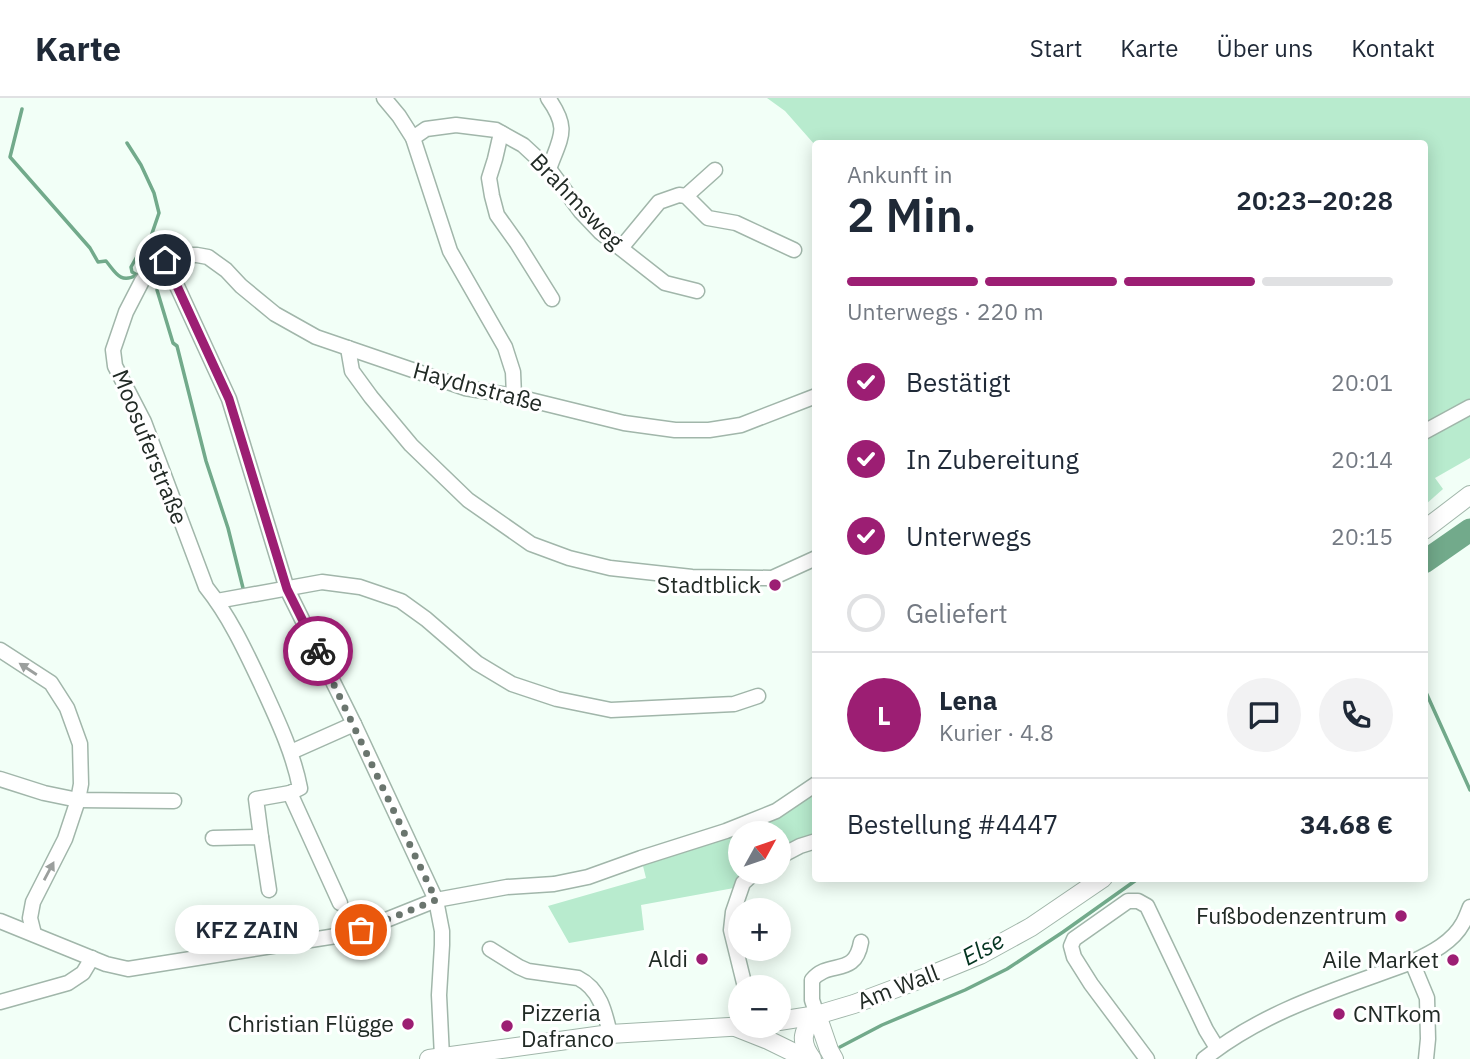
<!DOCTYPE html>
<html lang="de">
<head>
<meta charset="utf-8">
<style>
	:root { --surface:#fff; --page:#f2f2f3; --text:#1f2937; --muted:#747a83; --line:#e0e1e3; --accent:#9c1e73 }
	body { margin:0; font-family:"IBM Plex Sans",sans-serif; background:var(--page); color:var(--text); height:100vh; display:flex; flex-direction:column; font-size:26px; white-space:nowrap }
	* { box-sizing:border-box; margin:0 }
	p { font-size:23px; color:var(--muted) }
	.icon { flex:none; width:38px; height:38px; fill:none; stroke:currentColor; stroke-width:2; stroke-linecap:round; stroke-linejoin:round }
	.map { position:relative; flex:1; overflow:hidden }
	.panel { position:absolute; left:812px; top:42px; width:616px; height:742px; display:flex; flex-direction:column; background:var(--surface); border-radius:7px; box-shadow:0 4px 18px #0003 }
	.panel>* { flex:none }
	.needle { width:46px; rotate:50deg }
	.fabs { position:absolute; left:728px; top:723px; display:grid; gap:14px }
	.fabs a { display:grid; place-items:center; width:63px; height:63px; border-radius:50%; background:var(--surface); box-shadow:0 4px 18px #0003; font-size:35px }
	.pin { position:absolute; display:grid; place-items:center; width:60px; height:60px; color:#fff; margin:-30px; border:4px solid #fff; border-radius:50%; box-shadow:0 2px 7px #0007 }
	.courier { position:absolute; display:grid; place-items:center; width:70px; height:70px; margin:-35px; border:5px solid #9c1e73; border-radius:50%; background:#fff; color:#222; box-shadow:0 2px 9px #0007 }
	.bubble { position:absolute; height:49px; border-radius:24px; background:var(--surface); box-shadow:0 4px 18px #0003; font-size:23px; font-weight:600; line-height:49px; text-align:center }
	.head em { font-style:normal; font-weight:600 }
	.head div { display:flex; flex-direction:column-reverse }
	.head { display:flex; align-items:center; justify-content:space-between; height:119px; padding:0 35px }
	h1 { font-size:46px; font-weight:600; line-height:52px }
	.bar { display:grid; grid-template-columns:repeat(4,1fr); gap:10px 7px; align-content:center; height:84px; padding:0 35px }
	.bar i { height:9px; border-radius:5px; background:var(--line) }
	.bar .active { background:var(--accent) }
	.bar p { grid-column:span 4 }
	.line { display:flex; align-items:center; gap:18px; padding:0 35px; border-top:2px solid var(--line) }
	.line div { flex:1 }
	.round { display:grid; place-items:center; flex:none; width:74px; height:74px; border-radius:37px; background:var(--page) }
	ol { padding:0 35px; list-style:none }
	li { display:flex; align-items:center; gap:21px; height:77px }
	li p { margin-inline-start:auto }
	li .icon { padding:7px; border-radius:50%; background:var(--accent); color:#fff; stroke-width:4 }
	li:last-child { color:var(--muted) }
	li i { width:38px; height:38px; border:4px solid var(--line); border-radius:50% }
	header { display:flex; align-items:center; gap:42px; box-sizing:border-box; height:98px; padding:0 35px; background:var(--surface); border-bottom:2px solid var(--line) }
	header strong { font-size:33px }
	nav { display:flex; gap:38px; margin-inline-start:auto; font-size:24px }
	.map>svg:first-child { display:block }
	.green { fill:#b8ebce }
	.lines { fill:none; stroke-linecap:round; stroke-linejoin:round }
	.stream { stroke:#72aa8b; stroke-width:3.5 }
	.river { stroke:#72aa8b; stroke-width:23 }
	.minor-casing { stroke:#a1b6aa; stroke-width:17 }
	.major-casing { stroke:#a1b6aa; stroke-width:20 }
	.minor { stroke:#fff; stroke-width:14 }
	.major { stroke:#fff; stroke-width:18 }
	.oneway { fill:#9b9f9d }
	.done { stroke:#6a756e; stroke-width:7; stroke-dasharray:0 12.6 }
	.route { stroke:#9c1e73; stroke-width:9 }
	.poi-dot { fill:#9c1e73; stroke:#fff; stroke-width:2.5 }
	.labels { text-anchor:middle; stroke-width:6; stroke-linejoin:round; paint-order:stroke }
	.street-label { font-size:23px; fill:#212a25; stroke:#fff }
	.poi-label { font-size:23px; fill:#212a25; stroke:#fff; text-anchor:end }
	.water-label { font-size:24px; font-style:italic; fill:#053521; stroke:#fff }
</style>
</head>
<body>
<header>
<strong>Karte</strong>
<nav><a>Start</a><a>Karte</a><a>Über uns</a><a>Kontakt</a></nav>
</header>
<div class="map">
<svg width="1470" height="961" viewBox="0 0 1470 961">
	<rect width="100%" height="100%" fill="#f2fff7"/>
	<g class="green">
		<path d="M 767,0 L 1470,0 L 1470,360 L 1435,380 L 1443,391 L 1425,407 L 1424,46 L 815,47 L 785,13 Z"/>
		<path d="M 815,686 L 815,727 L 813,728 L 815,737 L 779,755 L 779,735 L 740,735 L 740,774 L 746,774 L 737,782 L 734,790 L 641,807 L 644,832 L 569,845 L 548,808 L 646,780 L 641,760 L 726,733 Z"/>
	</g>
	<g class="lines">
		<g class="stream">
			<path d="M 22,11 L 10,59 L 90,150 L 98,164 L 106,163 C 116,175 120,186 137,177 L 132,174 L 131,169 L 139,155 L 148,147 L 159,115 L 154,95 L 141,67 L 127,45"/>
			<path d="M 157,192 L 173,245 L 177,248 L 206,363 L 228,430 L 244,494"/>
			<path d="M 1424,590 L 1470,692"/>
			<path d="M 840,949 L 882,927 L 965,892 L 1007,871 L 1063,834 L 1139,780"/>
		</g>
		<path class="river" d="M 1424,464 L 1470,432"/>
		<defs>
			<g id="minor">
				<path d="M 384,0 L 399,18 L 413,40 L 450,153 L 505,249 L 513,274 L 514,298"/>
				<path d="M 548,0 C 570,31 561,38 549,71"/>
				<path d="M 501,35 L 495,61 L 489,80 L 492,98 L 497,117 L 517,145 L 552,201"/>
				<path d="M 413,40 L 426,31 L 456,27 L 496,32 L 523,47 L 549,71 L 581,114 L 600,134 L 665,185 L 697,193"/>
				<path d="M 686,98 L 715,72"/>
				<path d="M 621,150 L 659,104 L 679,97 L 686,98 L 708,120 L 736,125 L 794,152"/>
				<path d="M 165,162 L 229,301 L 287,491 L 354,626 L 436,802 L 442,833 L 442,847 L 439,897 L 442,959"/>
				<path d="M 348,250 L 352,273 L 371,299 L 411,347 L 468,402 L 531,446 L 569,460 L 610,470 L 692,479 L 772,480 L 816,460"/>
				<path d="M 1424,334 L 1470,309"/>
				<path d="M 217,503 L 322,484 L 360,489 L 401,503 L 426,521 L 477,565 L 512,586 L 557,601 L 611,612 L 734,606 L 758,598"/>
				<path d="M 0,552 L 51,585 L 67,610 L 80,646 L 81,686 L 78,702 L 65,741 L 33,804 L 30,820 L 34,836"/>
				<path d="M 291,654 L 354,626"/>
				<path d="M 0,681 L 44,695 L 78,702 L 174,703"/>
				<path d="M 290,695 L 300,690 C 293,654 277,621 262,588 C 246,554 230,519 206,489 L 144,324 L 115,268 L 113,252 L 126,214 L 142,183 L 150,172 L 165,162 L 186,157 L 197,157 L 208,159 L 226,172 L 241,188 L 275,216 L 316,239 L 465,290 L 514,298 L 624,325 L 675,332 L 709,332 L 741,327 L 816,298"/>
				<path d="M 261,739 L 256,701 L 290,695 L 340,805"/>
				<path d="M 213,740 L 261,739 L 269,792"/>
				<path d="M 779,759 L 800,748 L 816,743"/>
				<path d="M 0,823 L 106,866 L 128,871 L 336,838 L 361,832 L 436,802 L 507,789 L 554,786 L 588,779 L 641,760 L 726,733 L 776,713 L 816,686"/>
				<path d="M 490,851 L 519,869 L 528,873 L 578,880 C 600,891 605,914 610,936"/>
				<path d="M 1412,864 L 1427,900 L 1428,941 L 1426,961"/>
				<path d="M 745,889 L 731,832 L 733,814 L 743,785 L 755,774"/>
				<path d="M 0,904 L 68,885 L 83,875 L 92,860"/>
				<path d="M 817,917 L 812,902 L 812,882 C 829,861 855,880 861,844"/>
				<path d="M 1147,961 L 1091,886 L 1074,859 L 1071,848 L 1074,841 L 1128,803 L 1138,803 L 1147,808 L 1206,932 L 1217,950"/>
				<path d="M 1204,961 C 1265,912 1339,891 1412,864 C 1431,855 1453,844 1463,825 C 1466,820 1468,814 1470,809"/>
			</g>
			<g id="major">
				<path d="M 1424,432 L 1470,397"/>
				<path d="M 817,917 L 829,952 L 834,961"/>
				<path d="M 779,923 L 817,917 L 854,906 L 926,879 L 980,857 L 1031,829 L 1103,780"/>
				<path d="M 735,929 L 768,942 L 807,961"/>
				<path d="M 429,961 L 610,936 L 746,928"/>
				<path d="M 812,961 C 799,943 802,932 817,917"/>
			</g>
		</defs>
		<use href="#minor" class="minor-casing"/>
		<use href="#major" class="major-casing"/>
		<use href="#minor" class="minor"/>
		<use href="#major" class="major"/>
	</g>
	<defs><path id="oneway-solid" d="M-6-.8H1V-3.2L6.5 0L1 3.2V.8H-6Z" transform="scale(1.75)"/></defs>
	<g class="oneway">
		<use href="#oneway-solid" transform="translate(28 571) rotate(-147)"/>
		<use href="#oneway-solid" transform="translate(49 773) rotate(-62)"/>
	</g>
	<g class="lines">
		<path class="done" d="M 318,553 L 436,802 L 361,832"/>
		<path class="route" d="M 165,162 L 229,301 L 287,491 L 318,553"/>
	</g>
	<g class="poi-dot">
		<circle cx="775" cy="487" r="7"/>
		<circle cx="1401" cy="818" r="7"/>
		<circle cx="702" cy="861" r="7"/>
		<circle cx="1453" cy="862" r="7"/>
		<circle cx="1339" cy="916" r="7"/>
		<circle cx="408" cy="926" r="7"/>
		<circle cx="507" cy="928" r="7"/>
	</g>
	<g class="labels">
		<g class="street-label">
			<text transform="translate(577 103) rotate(46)" y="8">Brahmsweg</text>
			<text transform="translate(478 289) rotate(15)" y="8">Haydnstraße</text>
			<text transform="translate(150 349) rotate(68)" y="8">Moosuferstraße</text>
			<text transform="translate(898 889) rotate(-21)" y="8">Am Wall</text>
		</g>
		<g class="poi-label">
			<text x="761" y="495">Stadtblick</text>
			<text x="1387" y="826">Fußbodenzentrum</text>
			<text x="688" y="869">Aldi</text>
			<text x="1439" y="870">Aile Market</text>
			<text x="521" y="923" text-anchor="start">Pizzeria<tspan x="521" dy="26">Dafranco</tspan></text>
			<text x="1353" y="924" text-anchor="start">CNTkom</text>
			<text x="394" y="934">Christian Flügge</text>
		</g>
		<g class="water-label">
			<text transform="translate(983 851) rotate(-28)" y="8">Else</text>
		</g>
	</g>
</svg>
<div class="fabs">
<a><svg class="needle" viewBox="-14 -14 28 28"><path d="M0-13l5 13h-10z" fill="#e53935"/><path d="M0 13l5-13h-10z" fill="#747a83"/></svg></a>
<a>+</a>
<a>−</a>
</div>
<div class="pin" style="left:361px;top:832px;background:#ea580c"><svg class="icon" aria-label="bag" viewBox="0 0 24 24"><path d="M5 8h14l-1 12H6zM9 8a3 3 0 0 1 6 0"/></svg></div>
<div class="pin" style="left:165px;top:162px;background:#1f2937"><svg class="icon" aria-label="home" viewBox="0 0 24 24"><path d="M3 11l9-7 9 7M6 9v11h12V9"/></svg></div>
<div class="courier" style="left:318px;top:553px"><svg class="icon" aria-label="bike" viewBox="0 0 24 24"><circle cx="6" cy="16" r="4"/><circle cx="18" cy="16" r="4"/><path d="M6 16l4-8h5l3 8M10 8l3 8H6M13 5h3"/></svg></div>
<div class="bubble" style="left:175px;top:807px;width:144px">KFZ ZAIN</div>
<section class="panel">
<div class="head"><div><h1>2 Min.</h1><p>Ankunft in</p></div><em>20:23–20:28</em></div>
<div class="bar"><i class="active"></i><i class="active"></i><i class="active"></i><i></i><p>Unterwegs · 220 m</p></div>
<ol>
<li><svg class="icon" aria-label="check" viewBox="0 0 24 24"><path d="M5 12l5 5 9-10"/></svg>Bestätigt<p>20:01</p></li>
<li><svg class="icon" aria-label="check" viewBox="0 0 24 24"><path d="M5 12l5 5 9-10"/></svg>In Zubereitung<p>20:14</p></li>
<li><svg class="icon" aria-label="check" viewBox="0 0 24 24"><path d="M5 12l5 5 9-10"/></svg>Unterwegs<p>20:15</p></li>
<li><i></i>Geliefert</li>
</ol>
<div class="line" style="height:126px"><b class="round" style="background:var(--accent);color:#fff">L</b><div><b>Lena</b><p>Kurier · 4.8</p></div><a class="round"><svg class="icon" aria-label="chat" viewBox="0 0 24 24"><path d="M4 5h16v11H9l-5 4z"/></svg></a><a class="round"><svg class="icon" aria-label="phone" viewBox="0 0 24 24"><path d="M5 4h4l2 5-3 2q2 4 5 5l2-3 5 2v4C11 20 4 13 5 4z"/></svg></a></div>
<div class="line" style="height:91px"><div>Bestellung #4447</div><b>34.68 €</b></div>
</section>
</div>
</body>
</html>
